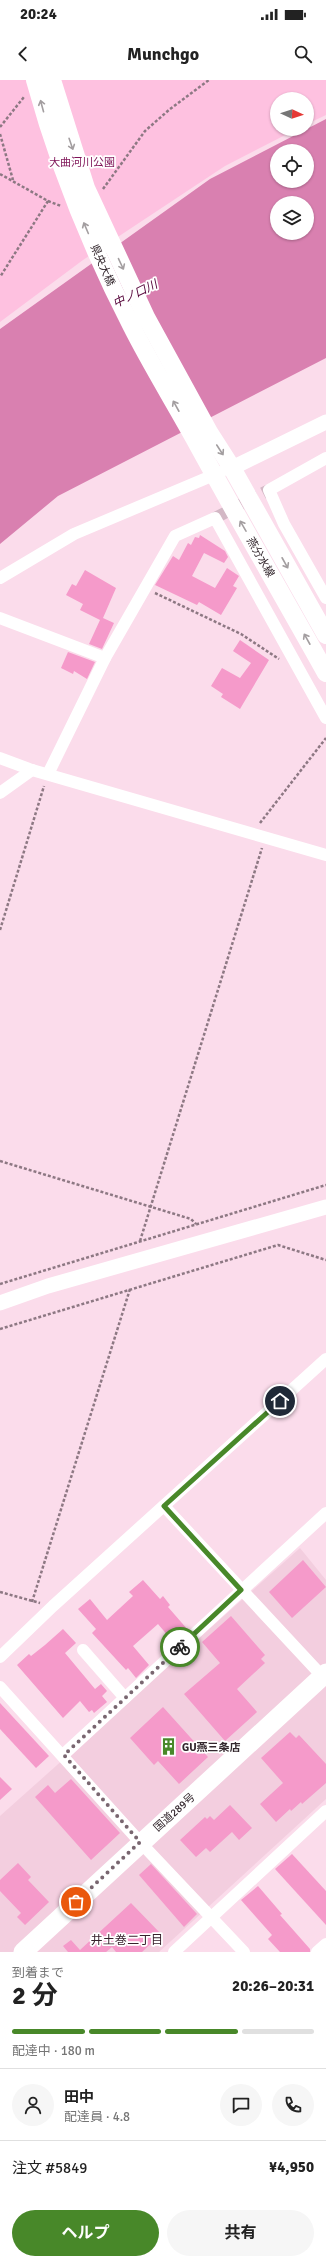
<!DOCTYPE html>
<html lang="ja">
<head>
<meta charset="utf-8">
<style>
	:root { --surface:#fff; --page:#f6f6f6; --text:#222; --muted:#767676; --line:#e0e0e0; --accent:#488829 }
	body { margin:0; font-family:Signika,"Noto Sans JP",sans-serif; background:var(--page); color:var(--text); height:100vh; display:flex; flex-direction:column; font-size:15px; white-space:nowrap }
	* { box-sizing:border-box; margin:0 }
	p { font-size:13px; color:var(--muted) }
	.icon { flex:none; width:22px; height:22px; fill:none; stroke:currentColor; stroke-width:2; stroke-linecap:round; stroke-linejoin:round }
	.map { position:relative; height:1872px; overflow:hidden }
	.panel { display:flex; flex-direction:column; background:var(--surface); flex:1 }
	.panel>* { flex:none }
	.needle { width:26px; rotate:93deg }
	.fabs { position:absolute; left:270px; top:12px; display:grid; gap:8px }
	.fabs a { display:grid; place-items:center; width:44px; height:44px; border-radius:50%; background:var(--surface); box-shadow:0 1px 3px #0004; font-size:20px }
	.pin { position:absolute; display:grid; place-items:center; width:34px; height:34px; color:#fff; margin:-17px; border:2px solid #fff; border-radius:50%; box-shadow:0 1px 4px #0007 }
	.courier { position:absolute; display:grid; place-items:center; width:40px; height:40px; margin:-20px; border:3px solid #488829; border-radius:50%; background:#fff; color:#222; box-shadow:0 1px 5px #0007 }
	.overview em { font-style:normal; font-weight:700 }
	.overview div { display:flex; flex-direction:column-reverse }
	.overview { display:flex; align-items:center; justify-content:space-between; height:68px; padding:0 12px }
	h1 { font-size:26px; font-weight:700; line-height:30px }
	.bar { display:grid; grid-template-columns:repeat(4,1fr); gap:6px 4px; align-content:center; height:48px; padding:0 12px }
	.bar i { height:5px; border-radius:3px; background:var(--line) }
	.bar .on { background:var(--accent) }
	.bar p { grid-column:span 4 }
	.line { display:flex; align-items:center; gap:10px; padding:0 12px; border-top:1px solid var(--line) }
	.line div { flex:1 }
	.round { display:grid; place-items:center; flex:none; width:42px; height:42px; border-radius:21px; background:var(--page) }
	.primary-button { display:flex; gap:8px; margin-top:auto; padding:8px 12px }
	.primary-button a { flex:1; height:46px; border-radius:24px; background:var(--accent); color:#fff; font-size:16px; font-weight:700; line-height:46px; text-align:center }
	.primary-button a+a { background:var(--page); color:var(--text) }
	.status { display:flex; justify-content:space-between; align-items:center; height:28px; padding:0 20px; background:var(--surface); direction:ltr }
	.status svg { height:11px; fill:currentColor }
	header { display:flex; justify-content:space-between; align-items:center; height:52px; padding:0 12px; background:var(--surface); font-size:18px; font-weight:700 }
	.map>svg:first-child { display:block }
	.built { fill:#f3cedf }
	.green { fill:#fec1e0 }
	.water { fill:#d980b0; fill-rule:evenodd }
	.building { fill:#f59aca }
	.lines { fill:none; stroke-linecap:round; stroke-linejoin:round }
	.minor-tunnel { stroke:#d3b8c5; stroke-width:12; stroke-dasharray:12 6; stroke-linecap:butt }
	.path { stroke:#8d7883; stroke-width:2.5; stroke-dasharray:3 2; stroke-linecap:butt }
	.minor { stroke:#fff; stroke-width:12 }
	.tertiary { stroke:#fff; stroke-width:15 }
	.primary { stroke:#fff; stroke-width:18 }
	.trunk { stroke:#fff; stroke-width:19 }
	.oneway { stroke:#a39ea0 }
	.done { stroke:#796670; stroke-width:4; stroke-dasharray:0 7.2 }
	.route { stroke:#488829; stroke-width:5 }
	.labels { text-anchor:middle; stroke-width:3.5; stroke-linejoin:round; paint-order:stroke }
	.park-label { font-size:11px; fill:#7e1357; stroke:#fff }
	.street-label { font-size:11px; fill:#33272d; stroke:#fff }
	.poi-label { font-size:11px; font-weight:bold; fill:#33272d; stroke:#fff; text-anchor:start }
	.water-label { font-size:12px; font-style:italic; fill:#540238; stroke:#fff }
	.neighbourhood-label { font-size:12px; fill:#37212c; stroke:#fff }
</style>
</head>
<body>
<div class="status"><b>20:24</b><svg viewBox="0 0 49 12"><path d="M0 12V9h3v3zM5 12V6h3v6zM10 12V3h3v9zM15 12V0h3v12zM26 1h20v11H26zM47 4h2v5h-2z"/></svg></div>
<header><svg class="icon" aria-label="back" viewBox="0 0 24 24"><path d="M15 5l-7 7 7 7"/></svg>Munchgo<svg class="icon" aria-label="search" viewBox="0 0 24 24"><circle cx="10" cy="10" r="6"/><path d="M15 15l6 6"/></svg></header>
<div class="map">
<svg width="326" height="1872" viewBox="0 0 326 1872">
	<rect width="100%" height="100%" fill="#fbdceb"/>
	<path class="built" d="M 300,1468 L 326,1500 L 326,1719 L 159,1872 L 0,1872 L 0,1736 Z"/>
	<path class="green" d="M 0,0 L 326,0 L 326,35 L 307,44 L 307,19 L 277,19 L 277,49 L 297,49 L 225,86 L 83,180 L 0,242 Z"/>
	<path class="water" d="M 326,39 L 326,278 L 58,416 L 0,464 L 0,249 L 210,99 ZM 277,71 L 307,71 L 307,101 L 277,101 ZM 277,123 L 307,123 L 307,153 L 277,153 Z"/>
	<g class="building">
		<path d="M 200,455 L 225,471 L 228,477 L 224,483 L 204,473 L 192,496 L 215,508 L 227,488 L 239,496 L 233,506 L 237,508 L 221,535 L 199,522 L 197,525 L 155,505 L 173,476 L 179,480 L 188,463 L 191,465 L 195,457 L 199,458 Z"/>
		<path d="M 85,490 L 116,508 L 103,538 L 114,543 L 102,569 L 89,564 L 100,540 L 80,530 L 83,524 L 66,515 L 72,504 L 76,506 Z"/>
		<path d="M 240,560 L 269,580 L 240,629 L 221,617 L 223,614 L 211,606 L 222,588 L 240,598 L 251,583 L 233,571 Z"/>
		<path d="M 68,572 L 95,582 L 87,599 L 74,591 L 73,594 L 61,588 Z"/>
		<path d="M 303,1480 L 326,1507 L 292,1538 L 269,1512 Z"/>
		<path d="M 143,1500 L 160,1519 L 163,1516 L 170,1525 L 168,1527 L 188,1550 L 174,1563 L 158,1544 L 133,1566 L 149,1585 L 136,1598 L 128,1588 L 126,1590 L 92,1553 L 96,1549 L 78,1529 L 90,1519 L 107,1540 L 133,1516 L 129,1512 Z"/>
		<path d="M 231,1536 L 265,1575 L 261,1579 L 265,1583 L 237,1609 L 257,1632 L 225,1661 L 184,1614 L 220,1583 L 202,1562 Z"/>
		<path d="M 63,1549 L 76,1563 L 65,1573 L 95,1609 L 101,1604 L 107,1611 L 102,1616 L 107,1622 L 94,1633 L 92,1630 L 89,1632 L 80,1621 L 63,1638 L 17,1585 L 29,1574 L 31,1576 L 45,1565 Z"/>
		<path d="M 0,1623 L 49,1676 L 36,1688 L 0,1649 Z"/>
		<path d="M 163,1627 L 208,1677 L 179,1704 L 158,1681 L 154,1685 L 130,1658 Z"/>
		<path d="M 290,1652 L 296,1658 L 299,1655 L 326,1684 L 326,1703 L 302,1724 L 301,1722 L 291,1731 L 290,1729 L 276,1742 L 260,1724 L 283,1703 L 261,1678 Z"/>
		<path d="M 0,1697 L 12,1709 L 0,1720 Z"/>
		<path d="M 71,1699 L 120,1753 L 91,1780 L 35,1717 L 48,1705 L 55,1713 Z"/>
		<path d="M 230,1725 L 252,1748 L 239,1760 L 232,1752 L 210,1772 L 206,1768 L 196,1777 L 180,1760 L 205,1737 L 207,1739 L 210,1736 L 214,1740 Z"/>
		<path d="M 292,1774 L 326,1811 L 326,1845 L 275,1789 Z"/>
		<path d="M 18,1783 L 31,1797 L 28,1800 L 49,1822 L 25,1845 L 17,1837 L 21,1833 L 0,1811 L 0,1800 Z"/>
		<path d="M 151,1784 L 197,1834 L 184,1847 L 139,1795 Z"/>
		<path d="M 258,1806 L 282,1834 L 280,1835 L 310,1869 L 310,1872 L 280,1872 L 268,1859 L 272,1855 L 241,1820 Z"/>
		<path d="M 131,1823 L 161,1854 L 142,1872 L 116,1872 L 112,1867 L 106,1872 L 68,1872 L 63,1866 L 71,1860 L 80,1870 Z"/>
	</g>
	<g class="lines">
		<path class="minor-tunnel" d="M 215,438 L 269,410"/>
		<g class="path">
			<path d="M 0,47 L 24,17"/>
			<path d="M 0,54 L 13,100"/>
			<path d="M 0,94 L 48,121 L 0,197"/>
			<path d="M 103,109 L 145,51 L 170,29 L 209,0"/>
			<path d="M 48,121 L 61,126"/>
			<path d="M 155,513 L 241,554 L 279,579"/>
			<path d="M 260,743 L 326,658"/>
			<path d="M 0,850 L 44,706"/>
			<path d="M 0,1081 L 191,1139 L 196,1144"/>
			<path d="M 140,1161 L 262,768"/>
			<path d="M 0,1204 L 326,1105"/>
			<path d="M 0,1249 L 278,1165 L 326,1180"/>
			<path d="M 0,1512 L 40,1523"/>
			<path d="M 32,1522 L 130,1209"/>
		</g>
		<g class="minor">
			<path d="M 326,378 L 269,410 L 284,444 L 326,518"/>
			<path d="M 0,498 L 74,454 L 221,392"/>
			<path d="M 0,538 L 105,578"/>
			<path d="M 0,678 L 32,690 L 326,775"/>
			<path d="M 48,694 L 105,578 L 175,456 L 215,438 L 326,638"/>
			<path d="M 0,713 L 32,690"/>
			<path d="M 164,1426 L 322,1596"/>
			<path d="M 83,1570 L 125,1618"/>
			<path d="M 0,1577 L 53,1526 L 326,1279"/>
			<path d="M 0,1607 L 140,1762 L 244,1872"/>
			<path d="M 63,1675 L 326,1433"/>
			<path d="M 174,1872 L 326,1731"/>
			<path d="M 317,1872 L 326,1864"/>
		</g>
		<g class="tertiary">
			<path d="M 232,388 L 326,342"/>
			<path d="M 0,1223 L 48,1206 L 326,1127"/>
		</g>
		<g class="primary">
			<path d="M 35,0 C 58,84 91,167 131,245 C 150,283 173,320 194,358 C 237,437 282,514 326,593"/>
			<path d="M 52,0 L 86,108 L 146,237 L 209,352 L 232,388 L 326,555"/>
		</g>
		<path class="trunk" d="M 23,1872 L 326,1593"/>
	</g>
	<defs><path id="oneway-shaft" d="M-6 0H5M1.5-3L5.5 0L1.5 3" fill="none" stroke-width="1.6" stroke-linecap="round" stroke-linejoin="round"/></defs>
	<g class="oneway">
		<use href="#oneway-shaft" transform="translate(42 26) rotate(-105)"/>
		<use href="#oneway-shaft" transform="translate(71 64) rotate(71)"/>
		<use href="#oneway-shaft" transform="translate(86 148) rotate(-113)"/>
		<use href="#oneway-shaft" transform="translate(121 184) rotate(65)"/>
		<use href="#oneway-shaft" transform="translate(176 326) rotate(-119)"/>
		<use href="#oneway-shaft" transform="translate(220 370) rotate(57)"/>
		<use href="#oneway-shaft" transform="translate(243 446) rotate(-120)"/>
		<use href="#oneway-shaft" transform="translate(285 483) rotate(61)"/>
		<use href="#oneway-shaft" transform="translate(307 559) rotate(-119)"/>
	</g>
	<g class="lines">
		<path class="done" d="M 76,1822 L 140,1762 L 64,1675 L 180,1567"/>
		<path class="route" d="M 180,1567 L 241,1510 L 164,1426 L 280,1321"/>
	</g>
	<defs>
		<symbol id="building-bare" viewBox="-9 -9 18 18"><path d="M-4-6H4V6H1V3H-1V6H-4ZM-2.5-4.3h1.7v1.8h-1.7ZM.8-4.3h1.7v1.8H.8ZM-2.5-1h1.7V.8h-1.7ZM.8-1h1.7V.8H.8Z" fill="#488829" stroke="#fff" stroke-width="2.5" paint-order="stroke"/></symbol>
	</defs>
	<g fill-rule="evenodd">
		<use href="#building-bare" x="156" y="1654" width="25" height="25"/>
	</g>
	<g class="labels">
		<g class="park-label">
			<text x="82" y="86">大曲河川公園</text>
		</g>
		<g class="street-label">
			<text transform="translate(103 185) rotate(66)" y="4">県央大橋</text>
			<text transform="translate(261 477) rotate(60)" y="4">燕分水線</text>
			<text transform="translate(174 1732) rotate(-42)" y="4">国道289号</text>
		</g>
		<g class="poi-label">
			<text x="182" y="1671">GU燕三条店</text>
		</g>
		<g class="water-label">
			<text transform="translate(135 214) rotate(-26)" y="4">中ノ口川</text>
		</g>
		<g class="neighbourhood-label">
			<text x="127" y="1864">井土巻二丁目</text>
		</g>
	</g>
</svg>
<div class="fabs">
<a><svg class="needle" viewBox="-14 -14 28 28"><path d="M0-13l5 13h-10z" fill="#e53935"/><path d="M0 13l5-13h-10z" fill="#767676"/></svg></a>
<a><svg class="icon" aria-label="locate" viewBox="0 0 24 24"><circle cx="12" cy="12" r="6"/><path d="M12 2v4M12 18v4M2 12h4M18 12h4"/></svg></a>
<a><svg class="icon" aria-label="layers" viewBox="0 0 24 24"><path d="M12 4l9 5-9 5-9-5zM3 14l9 5 9-5"/></svg></a>
</div>
<div class="pin" style="left:76px;top:1822px;background:#ea580c"><svg class="icon" aria-label="bag" viewBox="0 0 24 24"><path d="M5 8h14l-1 12H6zM9 8a3 3 0 0 1 6 0"/></svg></div>
<div class="pin" style="left:280px;top:1321px;background:#1f2937"><svg class="icon" aria-label="home" viewBox="0 0 24 24"><path d="M3 11l9-7 9 7M6 9v11h12V9"/></svg></div>
<div class="courier" style="left:180px;top:1567px"><svg class="icon" aria-label="bike" viewBox="0 0 24 24"><circle cx="6" cy="16" r="4"/><circle cx="18" cy="16" r="4"/><path d="M6 16l4-8h5l3 8M10 8l3 8H6M13 5h3"/></svg></div>
</div>
<section class="panel">
<div class="overview"><div><h1>2 分</h1><p>到着まで</p></div><em>20:26–20:31</em></div>
<div class="bar"><i class="on"></i><i class="on"></i><i class="on"></i><i></i><p>配達中 · 180 m</p></div>
<div class="line" style="height:72px"><a class="round"><svg class="icon" aria-label="person" viewBox="0 0 24 24"><circle cx="12" cy="8" r="4"/><path d="M4 21q1-7 8-7t8 7"/></svg></a><div><b>田中</b><p>配達員 · 4.8</p></div><a class="round"><svg class="icon" aria-label="chat" viewBox="0 0 24 24"><path d="M4 5h16v11H9l-5 4z"/></svg></a><a class="round"><svg class="icon" aria-label="phone" viewBox="0 0 24 24"><path d="M5 4h4l2 5-3 2q2 4 5 5l2-3 5 2v4C11 20 4 13 5 4z"/></svg></a></div>
<div class="line" style="height:52px"><div>注文 #5849</div><b>¥4,950</b></div>
<div class="primary-button"><a>ヘルプ</a><a>共有</a></div>
</section>
</body>
</html>
